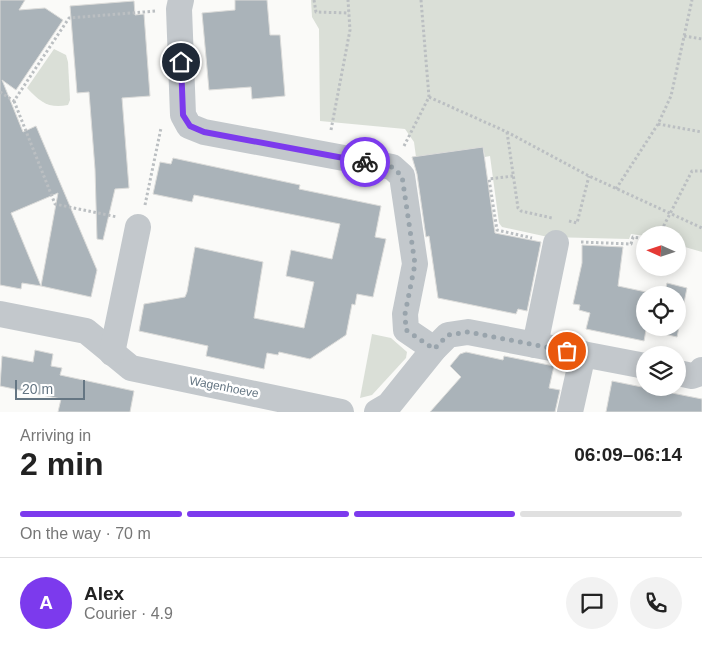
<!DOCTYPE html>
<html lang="en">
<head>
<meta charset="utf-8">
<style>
	:root { --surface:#fff; --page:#f2f2f2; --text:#222; --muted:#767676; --line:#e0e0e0; --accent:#7c3aed }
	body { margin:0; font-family:Helvetica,sans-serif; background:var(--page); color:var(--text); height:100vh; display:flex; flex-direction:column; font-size:19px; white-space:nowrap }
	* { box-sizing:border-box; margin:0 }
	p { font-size:16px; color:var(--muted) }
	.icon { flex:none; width:28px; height:28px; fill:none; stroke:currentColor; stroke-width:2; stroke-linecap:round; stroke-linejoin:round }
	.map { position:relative; height:412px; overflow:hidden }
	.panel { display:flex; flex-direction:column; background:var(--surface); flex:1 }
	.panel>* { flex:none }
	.needle { width:32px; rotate:273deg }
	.controls { position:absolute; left:636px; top:226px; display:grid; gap:10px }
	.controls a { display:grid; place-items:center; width:50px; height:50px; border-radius:50%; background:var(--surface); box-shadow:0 2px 12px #0003; font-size:25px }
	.scale { position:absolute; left:15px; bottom:12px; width:70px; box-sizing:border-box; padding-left:5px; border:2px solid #657683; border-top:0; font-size:14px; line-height:18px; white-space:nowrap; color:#657683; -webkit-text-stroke:4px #fff; paint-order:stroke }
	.pin { position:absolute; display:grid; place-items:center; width:42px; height:42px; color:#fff; margin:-21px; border:2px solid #fff; border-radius:50%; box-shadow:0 1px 5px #0007 }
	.courier { position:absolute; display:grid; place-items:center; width:50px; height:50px; margin:-25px; border:4px solid #7c3aed; border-radius:50%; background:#fff; color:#222; box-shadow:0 1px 6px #0007 }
	.headline em { font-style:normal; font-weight:700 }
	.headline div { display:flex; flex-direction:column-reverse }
	.headline { display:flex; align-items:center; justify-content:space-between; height:85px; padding:0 20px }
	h1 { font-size:32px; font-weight:700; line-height:38px }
	.bar { display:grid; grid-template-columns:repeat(4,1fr); gap:8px 5px; align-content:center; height:60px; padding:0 20px }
	.bar i { height:6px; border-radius:4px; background:var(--line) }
	.bar .on { background:var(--accent) }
	.bar p { grid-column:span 4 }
	.line { display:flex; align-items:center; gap:12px; padding:0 20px; border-top:1px solid var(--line) }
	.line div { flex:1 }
	.round { display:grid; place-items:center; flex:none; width:52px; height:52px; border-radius:26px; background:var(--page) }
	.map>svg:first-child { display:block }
	.green { fill:#dadfd7 }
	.building { fill:#aab3b9; stroke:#dcdcda }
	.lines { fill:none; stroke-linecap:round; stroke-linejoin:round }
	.path { stroke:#bbbfc2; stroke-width:3; stroke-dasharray:2.5 2.5; stroke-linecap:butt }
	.street { stroke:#c3c8cc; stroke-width:26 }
	.done { stroke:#99a4ac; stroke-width:5; stroke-dasharray:0 9 }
	.route { stroke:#7c3aed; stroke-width:6 }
	.labels { text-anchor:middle; stroke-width:5; stroke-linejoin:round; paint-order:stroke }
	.street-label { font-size:12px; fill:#657683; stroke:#fff }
</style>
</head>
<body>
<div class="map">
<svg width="702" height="412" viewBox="0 0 702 412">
	<rect width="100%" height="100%" fill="#fafaf8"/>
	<g class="green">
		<path d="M 311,0 L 702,0 L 702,252 L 678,245 L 678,235 L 645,236 L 631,234 L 629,239 L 548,237 L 502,227 L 499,223 L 490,156 L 485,157 L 483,147 L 416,157 L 414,142 L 405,129 L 320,121 L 319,29 L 312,17 Z"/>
		<path d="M 54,49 L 66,55 L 68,62 L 70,100 L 68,105 C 49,109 40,102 27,88 Z"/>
		<path d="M 372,334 L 391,338 L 407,352 L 406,358 L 372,395 L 360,398 Z"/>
	</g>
	<g class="building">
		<path d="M 0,0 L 25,0 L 19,10 L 45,8 L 63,20 L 16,90 L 2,80 L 23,132 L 36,126 L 97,270 L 91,297 L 41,286 L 58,193 L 11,213 L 41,286 L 22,283 L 21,289 L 0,285 Z"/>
		<path d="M 235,0 L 267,0 L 270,35 L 280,35 L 285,96 L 252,99 L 251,87 L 209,90 L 202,13 L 235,10 Z"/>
		<path d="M 134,1 L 135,15 L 144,14 L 150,96 L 122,98 L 129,188 L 115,189 L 103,240 L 97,239 L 95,169 L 89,92 L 77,93 L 70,6 Z"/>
		<path d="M 483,147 L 495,233 L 541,242 L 527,311 L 518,309 L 516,314 L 438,298 L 429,236 L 426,237 L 417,174 L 412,157 Z"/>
		<path d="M 173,158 L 300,185 L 299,189 L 381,206 L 375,237 L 386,239 L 373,297 L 357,294 L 355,305 L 352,304 L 346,335 L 310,359 L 279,352 L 278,355 L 267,353 L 264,369 L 206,356 L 208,346 L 139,331 L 144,304 L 185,297 L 187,292 L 195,247 L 263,262 L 254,318 L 304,328 L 314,282 L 286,276 L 291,250 L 332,259 L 340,224 L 194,195 L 192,202 L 153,194 L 160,162 L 171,164 Z"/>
		<path d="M 582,245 L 623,247 L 618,286 L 660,295 L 645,295 L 645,328 L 678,328 L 678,295 L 664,295 L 667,283 L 687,288 L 677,337 L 646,330 L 644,341 L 586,329 L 590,313 L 579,310 L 580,305 L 573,304 L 582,263 Z"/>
		<path d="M 35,350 L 53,354 L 51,366 L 62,368 L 60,375 L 134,391 L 130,412 L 58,412 L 61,399 L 0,386 L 2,356 L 33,362 Z"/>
		<path d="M 466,352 L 503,360 L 504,356 L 554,366 L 549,388 L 560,390 L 555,412 L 430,412 L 461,377 L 450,366 L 460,354 Z"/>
		<path d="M 612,381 L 702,399 L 702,412 L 606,412 Z"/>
	</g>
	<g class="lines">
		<g class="path">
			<path d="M 314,0 L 316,12 L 349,13"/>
			<path d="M 684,36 L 702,39"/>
			<path d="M 0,92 L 14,101 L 69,18 L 156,11"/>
			<path d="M 429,97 L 507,132 L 589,176 L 702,228"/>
			<path d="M 14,101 L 55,204 L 117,217"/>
			<path d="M 658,124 L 702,132"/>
			<path d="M 331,130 L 350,30 L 348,0"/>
			<path d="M 507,132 L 518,208 L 521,211 L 552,218"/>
			<path d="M 404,146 L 429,97 L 421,0"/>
			<path d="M 513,176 L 489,179 L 497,230 L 532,238"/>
			<path d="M 616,189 L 658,124 L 671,96 L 692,0"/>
			<path d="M 145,205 L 161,128"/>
			<path d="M 569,221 L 577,223 L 589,176"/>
			<path d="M 659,235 L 692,171 L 702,171"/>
			<path d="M 581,242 L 631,244 L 633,237 L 645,239"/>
		</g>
		<g class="street">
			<path d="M 181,0 L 179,9 L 183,115 L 189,126 L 204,132 L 392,167 L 402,176 L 415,264 L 405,314 L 406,330 L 434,349"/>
			<path d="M 0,314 L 86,331 L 131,368 L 341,412"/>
			<path d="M 535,345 L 556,243"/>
			<path d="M 112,353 L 138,227"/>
			<path d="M 678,373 L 692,376 L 701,373 L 702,370"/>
			<path d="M 377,412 L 389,405 L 434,349 L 448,335 L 468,332 L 645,366"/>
			<path d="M 570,412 L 583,354"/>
		</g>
	</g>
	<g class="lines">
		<path class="done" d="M 365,162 L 392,167 L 402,176 L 415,264 L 405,314 L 406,330 L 434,349 L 448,335 L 468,332 L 567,351"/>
		<path class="route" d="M 181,62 L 183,115 L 190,126 L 204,132 L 365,162"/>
	</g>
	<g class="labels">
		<g class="street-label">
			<text transform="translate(224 387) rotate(11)" y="4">Wagenhoeve</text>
		</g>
	</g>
</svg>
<div class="controls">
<a><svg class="needle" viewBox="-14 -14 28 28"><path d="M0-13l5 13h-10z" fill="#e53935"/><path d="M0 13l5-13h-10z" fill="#767676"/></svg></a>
<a><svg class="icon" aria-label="locate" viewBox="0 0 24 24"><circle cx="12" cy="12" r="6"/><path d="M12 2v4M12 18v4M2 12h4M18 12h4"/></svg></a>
<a><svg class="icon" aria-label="layers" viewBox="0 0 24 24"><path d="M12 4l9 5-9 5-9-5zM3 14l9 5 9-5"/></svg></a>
</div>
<div class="scale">20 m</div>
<div class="pin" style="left:567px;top:351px;background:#ea580c"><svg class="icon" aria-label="bag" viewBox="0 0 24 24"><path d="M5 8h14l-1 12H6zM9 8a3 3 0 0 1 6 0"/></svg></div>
<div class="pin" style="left:181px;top:62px;background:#1f2937"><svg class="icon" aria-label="home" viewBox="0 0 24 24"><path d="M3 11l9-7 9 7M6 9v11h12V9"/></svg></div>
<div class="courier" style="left:365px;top:162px"><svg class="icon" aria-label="bike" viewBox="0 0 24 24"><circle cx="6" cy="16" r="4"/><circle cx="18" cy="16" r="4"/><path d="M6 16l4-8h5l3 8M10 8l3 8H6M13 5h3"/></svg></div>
</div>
<section class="panel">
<div class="headline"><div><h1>2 min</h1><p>Arriving in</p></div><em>06:09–06:14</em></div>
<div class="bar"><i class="on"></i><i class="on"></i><i class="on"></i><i></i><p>On the way · 70 m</p></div>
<div class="line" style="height:90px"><b class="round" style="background:var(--accent);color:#fff">A</b><div><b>Alex</b><p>Courier · 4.9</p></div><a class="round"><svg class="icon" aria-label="chat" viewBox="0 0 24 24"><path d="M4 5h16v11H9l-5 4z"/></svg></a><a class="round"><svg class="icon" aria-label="phone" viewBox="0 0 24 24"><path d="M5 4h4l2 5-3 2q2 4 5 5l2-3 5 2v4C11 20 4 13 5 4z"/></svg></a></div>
</section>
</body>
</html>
